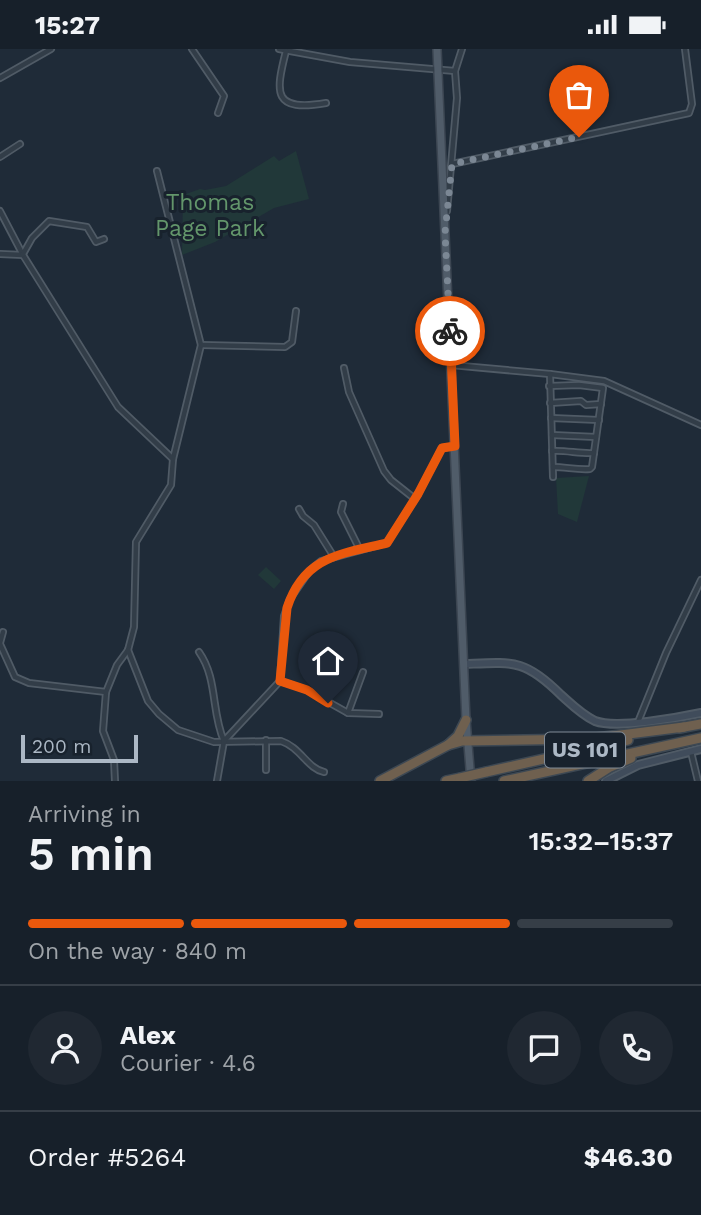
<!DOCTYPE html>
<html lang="en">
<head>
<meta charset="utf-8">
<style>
	:root { --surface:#17202a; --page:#202832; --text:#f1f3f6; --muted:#9ea3a8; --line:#363e47; --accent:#ea580c }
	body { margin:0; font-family:"Work Sans",sans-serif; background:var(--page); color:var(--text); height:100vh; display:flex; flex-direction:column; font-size:26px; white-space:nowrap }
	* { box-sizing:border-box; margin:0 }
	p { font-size:23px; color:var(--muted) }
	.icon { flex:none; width:38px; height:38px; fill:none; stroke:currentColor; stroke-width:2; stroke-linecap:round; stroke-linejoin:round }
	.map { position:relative; height:732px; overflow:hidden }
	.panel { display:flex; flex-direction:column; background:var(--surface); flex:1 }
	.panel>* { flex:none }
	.scale { position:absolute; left:21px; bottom:18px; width:117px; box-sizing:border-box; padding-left:7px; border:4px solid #acb8c5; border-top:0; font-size:19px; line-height:24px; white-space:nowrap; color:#acb8c5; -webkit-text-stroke:5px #18222d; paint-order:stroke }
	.pin { position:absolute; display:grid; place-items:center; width:60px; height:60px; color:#fff; margin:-72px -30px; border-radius:50% 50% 50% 0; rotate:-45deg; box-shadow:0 0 7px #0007 }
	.pin .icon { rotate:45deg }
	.courier { position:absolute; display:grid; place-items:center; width:70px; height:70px; margin:-35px; border:5px solid #ea580c; border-radius:50%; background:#fff; color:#222; box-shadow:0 2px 9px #0007 }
	.overview em { font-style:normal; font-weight:600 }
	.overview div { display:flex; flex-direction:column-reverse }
	.overview { display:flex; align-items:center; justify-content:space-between; height:119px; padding:0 28px }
	h1 { font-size:46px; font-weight:600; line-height:52px }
	.bar { display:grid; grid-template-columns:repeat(4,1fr); gap:10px 7px; align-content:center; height:84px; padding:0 28px }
	.bar i { height:9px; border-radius:5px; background:var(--line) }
	.bar .selected { background:var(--accent) }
	.bar p { grid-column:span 4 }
	.line { display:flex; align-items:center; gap:18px; padding:0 28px; border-top:2px solid var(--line) }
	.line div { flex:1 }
	.round { display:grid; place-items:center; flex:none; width:74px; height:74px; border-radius:37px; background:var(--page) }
	.status { display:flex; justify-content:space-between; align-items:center; height:49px; padding:0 35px; background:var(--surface); direction:ltr }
	.status svg { height:19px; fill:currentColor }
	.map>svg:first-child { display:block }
	.green { fill:#213839 }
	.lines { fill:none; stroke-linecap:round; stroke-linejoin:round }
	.street-casing { stroke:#505b66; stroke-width:8 }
	.secondary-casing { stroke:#505b66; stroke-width:10 }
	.primary-casing { stroke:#3c4652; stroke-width:10 }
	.highway-casing { stroke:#3d4853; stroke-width:12 }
	.street { stroke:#323d48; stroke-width:4.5 }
	.secondary { stroke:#404c5b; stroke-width:6 }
	.primary { stroke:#505c69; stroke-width:7 }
	.highway { stroke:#6f604f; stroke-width:9 }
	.highway-bridge-casing { stroke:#3d4853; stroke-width:12; stroke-linecap:butt }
	.highway-bridge { stroke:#6f604f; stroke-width:9 }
	.done { stroke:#7b8794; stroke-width:7; stroke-dasharray:0 12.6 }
	.route { stroke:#ea580c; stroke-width:9 }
	.labels { text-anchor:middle; stroke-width:6; stroke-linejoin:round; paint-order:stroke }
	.shield { fill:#18222d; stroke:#808b97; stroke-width:2 }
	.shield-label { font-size:21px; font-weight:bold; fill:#acb8c5 }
	.park-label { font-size:23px; fill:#63966b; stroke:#18222d }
</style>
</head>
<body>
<div class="status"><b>15:27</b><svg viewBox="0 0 49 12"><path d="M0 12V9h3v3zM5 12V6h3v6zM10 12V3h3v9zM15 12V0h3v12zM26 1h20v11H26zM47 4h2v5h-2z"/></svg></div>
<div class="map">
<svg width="701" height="732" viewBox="0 0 701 732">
	<rect width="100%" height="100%" fill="#1f2b38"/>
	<g class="green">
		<path d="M 296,102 L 309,150 L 274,159 L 215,193 L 182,206 L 183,146 L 200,140 L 205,141 L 226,137 L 274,107 L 279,112 Z"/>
		<path d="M 589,427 L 577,473 L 558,465 L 556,429 Z"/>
		<path d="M 266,518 L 281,532 L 274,540 L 258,526 Z"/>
	</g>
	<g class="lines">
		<defs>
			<g id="street">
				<path d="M 192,0 L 224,47 L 218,64"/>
				<path d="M 279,0 L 350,13 L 455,22"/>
				<path d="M 286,2 C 275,45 273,63 326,54"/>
				<path d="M 0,29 L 51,0"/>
				<path d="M 0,108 L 20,95"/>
				<path d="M 452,115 L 689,64 L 692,55 L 685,0"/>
				<path d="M 157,122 L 201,296 L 173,410"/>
				<path d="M 0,162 L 23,206 L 118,358 L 173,410 L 171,436 L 136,493 L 134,578 L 128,601 L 117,616 L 106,643 L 103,682 L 114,711 L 115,732"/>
				<path d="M 447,162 L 457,49 L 455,22 L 462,0"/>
				<path d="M 0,205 L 23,206"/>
				<path d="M 23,205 L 32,189 L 49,172 L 87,178 L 96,193 L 104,190"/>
				<path d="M 201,296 L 285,298 L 292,293 L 296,262"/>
				<path d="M 451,316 L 550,325 L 604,332 L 701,376"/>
				<path d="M 344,319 L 349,343 L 384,422 L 391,431 L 415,450"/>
				<path d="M 550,325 L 553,428"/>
				<path d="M 549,337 L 579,336 L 603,339 L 592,418 L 590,420 C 577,421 566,418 553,418"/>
				<path d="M 550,354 L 581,352 L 586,356 L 601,355"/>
				<path d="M 551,369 L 599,371"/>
				<path d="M 552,386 L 596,388"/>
				<path d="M 552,402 C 567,401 579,405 594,404"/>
				<path d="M 343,455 L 341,463 L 360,501"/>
				<path d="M 299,460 L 303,467 L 314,476 L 334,508"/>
				<path d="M 0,594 L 3,583"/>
				<path d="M 0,595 L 15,628 L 29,634 L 106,643"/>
				<path d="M 128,601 L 148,652 L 159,665 L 178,681 L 214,693 L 281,692 C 300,698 308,720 324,723"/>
				<path d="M 199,603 C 218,630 211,663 224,692"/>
				<path d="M 280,632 L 307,641 L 348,664 L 379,665"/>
				<path d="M 348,664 L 363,623"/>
				<path d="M 638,673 L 666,604 L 701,531"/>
				<path d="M 266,691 L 266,721"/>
				<path d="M 691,703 L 698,732"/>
				<path d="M 217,732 L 224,692 L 280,632 L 284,567 L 290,550 L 310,521 L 321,512 L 387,494 L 418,445 L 442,399 L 455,397"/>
			</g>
			<g id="secondary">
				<path d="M 465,615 C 513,613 525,610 561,646 C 571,655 582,666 595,672 C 616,680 678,669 701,664"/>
				<path d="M 606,732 L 638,716 L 701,700"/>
			</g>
			<path id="primary" d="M 437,0 L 466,671 L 471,732"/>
			<g id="highway">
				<path d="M 679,679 L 701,675"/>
				<path d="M 448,696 L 462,692 L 589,690 L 684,678"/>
				<path d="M 486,723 L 628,691"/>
				<path d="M 380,732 L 448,696 L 458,687 L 466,671"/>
				<path d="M 446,732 L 460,729"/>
				<path d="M 504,732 L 701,689"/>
				<path d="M 588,732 L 610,718 L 631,709"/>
			</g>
		</defs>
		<use href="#street" class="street-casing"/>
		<use href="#secondary" class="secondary-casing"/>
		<use href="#primary" class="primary-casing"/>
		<use href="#highway" class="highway-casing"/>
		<use href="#street" class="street"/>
		<use href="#secondary" class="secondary"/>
		<use href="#primary" class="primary"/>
		<use href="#highway" class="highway"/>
		<defs>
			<path id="highway-bridge" d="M 460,729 L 486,723"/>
		</defs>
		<use href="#highway-bridge" class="highway-bridge-casing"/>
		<use href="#highway-bridge" class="highway-bridge"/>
	</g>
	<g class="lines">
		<path class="done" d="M 450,282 L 445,184 L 452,115 L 579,88"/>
		<path class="route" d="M 328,654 L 307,641 L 280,632 L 287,559 C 304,507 341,505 387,494 L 418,445 L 442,399 L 455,397 L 450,282"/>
	</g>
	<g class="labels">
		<rect class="shield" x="545" y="683.5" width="80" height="35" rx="5"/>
		<g class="shield-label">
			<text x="585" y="708">US 101</text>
		</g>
		<g class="park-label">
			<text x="210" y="161">Thomas<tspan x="210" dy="26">Page Park</tspan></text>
		</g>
	</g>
</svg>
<div class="scale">200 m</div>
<div class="pin" style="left:579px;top:88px;background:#ea580c"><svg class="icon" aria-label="bag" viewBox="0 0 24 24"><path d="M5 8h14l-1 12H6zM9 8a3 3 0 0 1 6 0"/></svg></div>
<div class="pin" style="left:328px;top:654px;background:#1f2937"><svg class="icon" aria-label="home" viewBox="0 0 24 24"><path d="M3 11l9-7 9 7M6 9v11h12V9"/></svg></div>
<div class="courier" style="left:450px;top:282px"><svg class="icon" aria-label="bike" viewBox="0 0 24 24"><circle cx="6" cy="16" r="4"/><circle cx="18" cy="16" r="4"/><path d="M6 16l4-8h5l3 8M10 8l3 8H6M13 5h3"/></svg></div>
</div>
<section class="panel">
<div class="overview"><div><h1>5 min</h1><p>Arriving in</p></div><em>15:32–15:37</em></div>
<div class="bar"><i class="selected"></i><i class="selected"></i><i class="selected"></i><i></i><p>On the way · 840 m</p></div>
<div class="line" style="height:126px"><a class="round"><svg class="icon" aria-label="person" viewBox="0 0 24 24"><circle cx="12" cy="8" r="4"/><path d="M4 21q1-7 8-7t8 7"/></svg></a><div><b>Alex</b><p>Courier · 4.6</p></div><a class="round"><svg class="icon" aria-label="chat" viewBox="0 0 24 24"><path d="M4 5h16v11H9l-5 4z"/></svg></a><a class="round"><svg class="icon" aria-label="phone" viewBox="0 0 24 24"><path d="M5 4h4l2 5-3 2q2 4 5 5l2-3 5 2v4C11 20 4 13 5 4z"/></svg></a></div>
<div class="line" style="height:91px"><div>Order #5264</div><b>$46.30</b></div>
</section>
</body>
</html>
